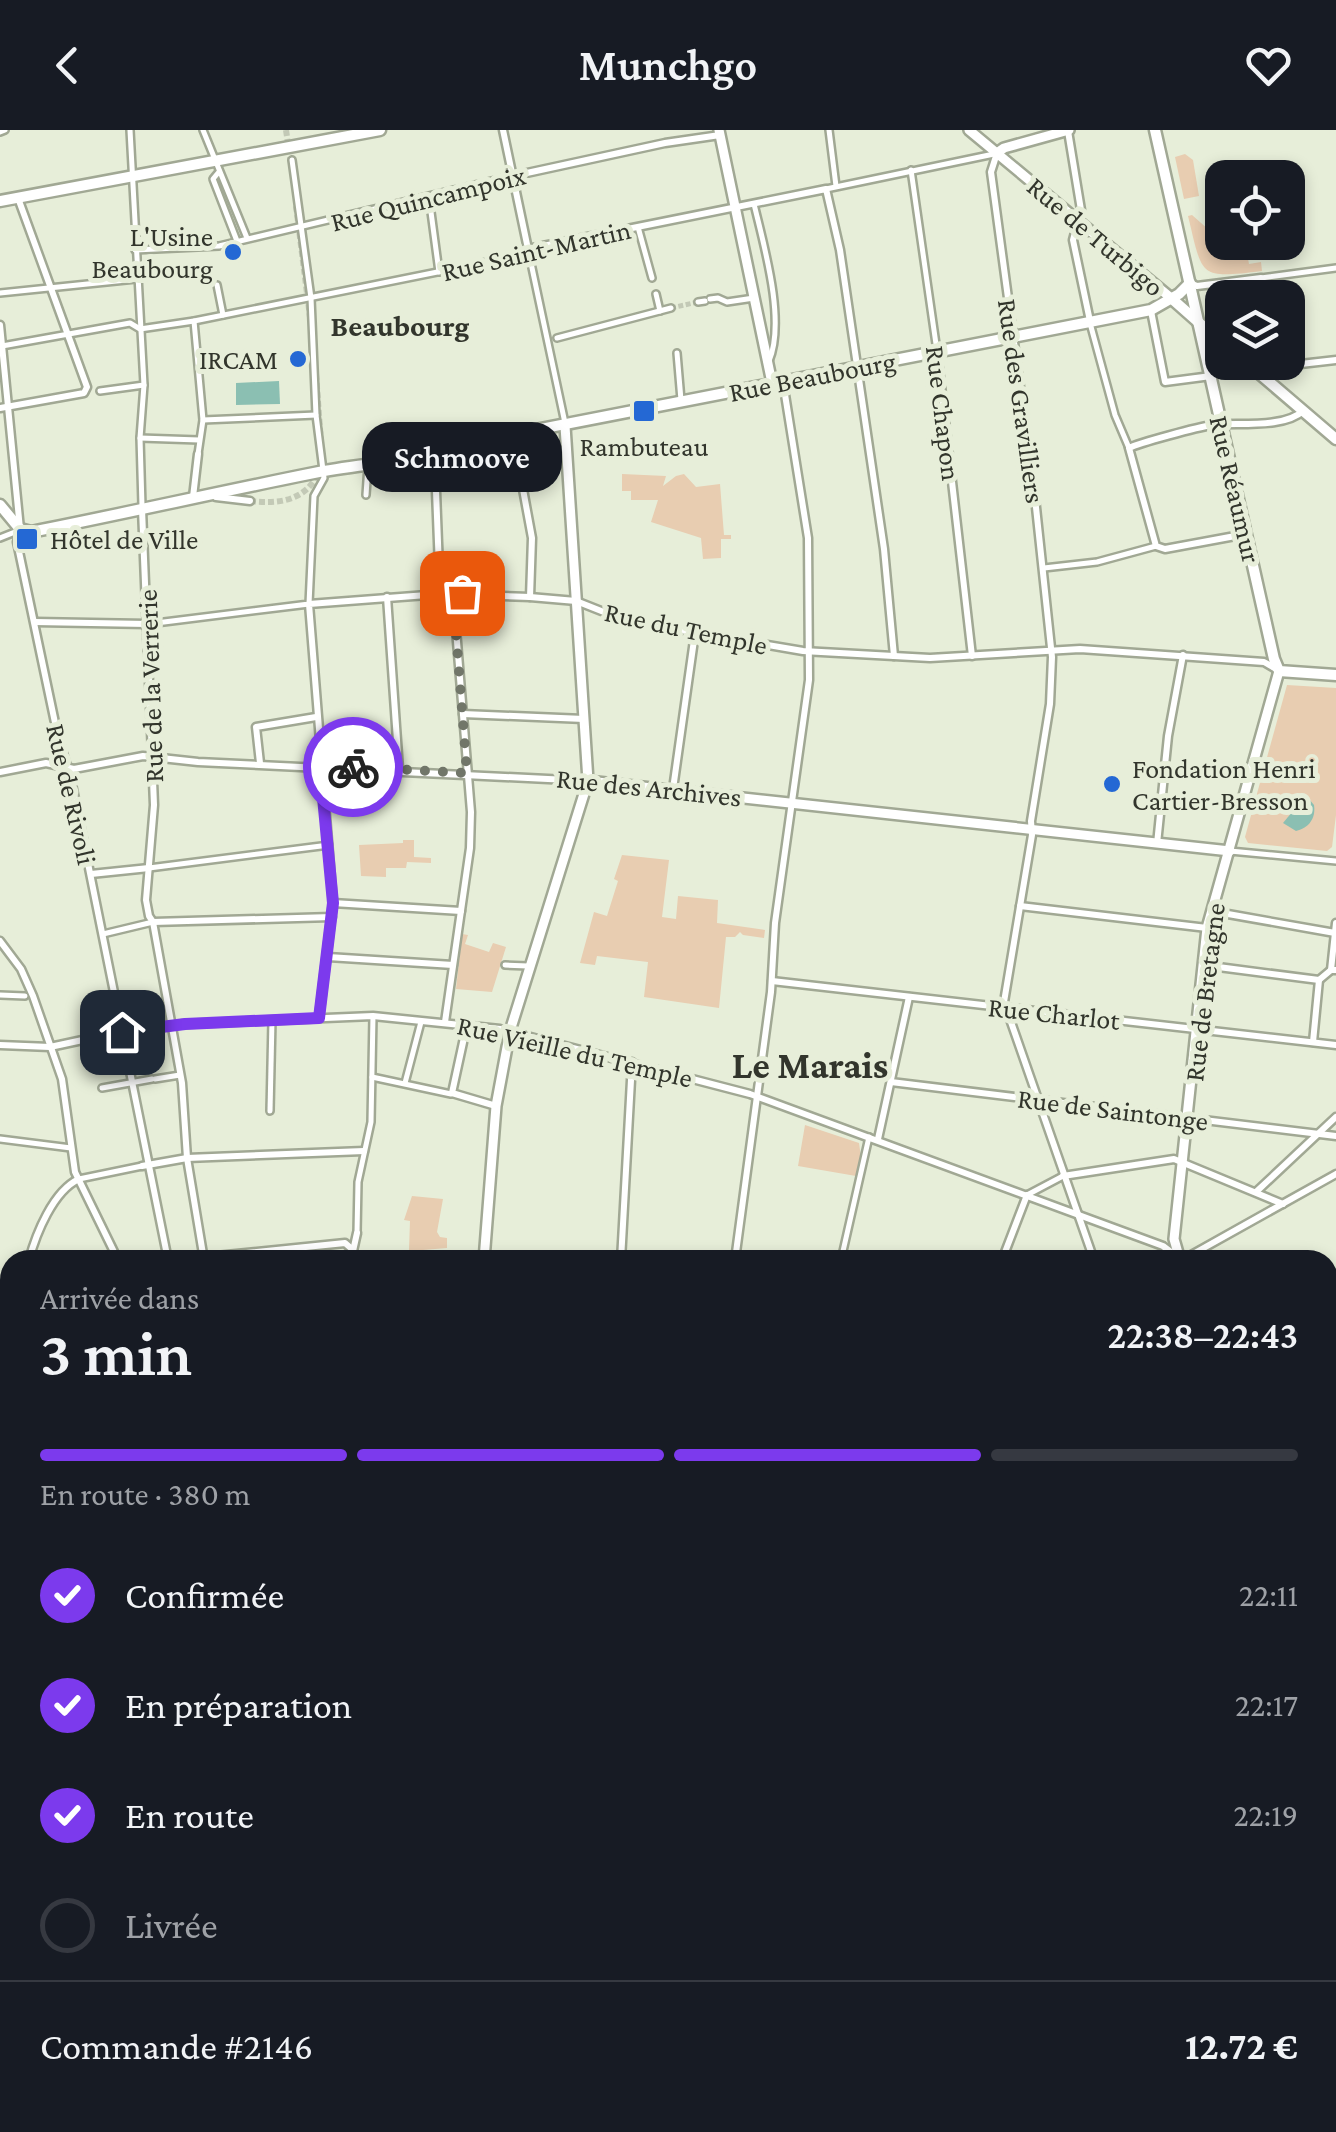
<!DOCTYPE html>
<html lang="fr">
<head>
<meta charset="utf-8">
<style>
	:root { --surface:#171b24; --page:#20242c; --text:#f1f3f6; --muted:#9ea1a6; --line:#363941; --accent:#7c3aed }
	body { margin:0; font-family:"Crimson Pro",serif; background:var(--page); color:var(--text); height:100vh; display:flex; flex-direction:column; font-size:38px; white-space:nowrap }
	* { box-sizing:border-box; margin:0 }
	p { font-size:32px; color:var(--muted) }
	.icon { flex:none; width:55px; height:55px; fill:none; stroke:currentColor; stroke-width:2; stroke-linecap:round; stroke-linejoin:round }
	.map { position:relative; flex:1; overflow:hidden }
	.details { position:absolute; left:0px; top:1120px; width:1338px; height:882px; display:flex; flex-direction:column; background:var(--surface); border-radius:30px 30px 0 0; box-shadow:0 5px 15px #0003 }
	.details>* { flex:none }
	.buttons { position:absolute; left:1205px; top:30px; display:grid; gap:20px }
	.buttons a { display:grid; place-items:center; width:100px; height:100px; border-radius:20px; background:var(--surface); box-shadow:0 5px 15px #0003; font-size:50px }
	.pin { position:absolute; display:grid; place-items:center; width:85px; height:85px; color:#fff; margin:-42px; border-radius:20px; box-shadow:0 5px 15px #0006 }
	.courier { position:absolute; display:grid; place-items:center; width:100px; height:100px; margin:-50px; border:8px solid #7c3aed; border-radius:50%; background:#fff; color:#222; box-shadow:0 2px 12px #0007 }
	.bubble { position:absolute; height:70px; border-radius:30px; background:var(--surface); box-shadow:0 5px 15px #0003; font-size:32px; font-weight:600; line-height:70px; text-align:center }
	.summary em { font-style:normal; font-weight:600 }
	.summary div { display:flex; flex-direction:column-reverse }
	.summary { display:flex; align-items:center; justify-content:space-between; height:170px; padding:0 40px }
	h1 { font-size:65px; font-weight:600; line-height:75px }
	.bar { display:grid; grid-template-columns:repeat(4,1fr); gap:15px 10px; align-content:center; height:120px; padding:0 40px }
	.bar i { height:12px; border-radius:8px; background:var(--line) }
	.bar .current { background:var(--accent) }
	.bar p { grid-column:span 4 }
	.line { display:flex; align-items:center; gap:25px; padding:0 40px; border-top:2px solid var(--line) }
	.line div { flex:1 }
	ol { padding:0 40px; list-style:none }
	li { display:flex; align-items:center; gap:30px; height:110px }
	li p { margin-inline-start:auto }
	li .icon { padding:10px; border-radius:50%; background:var(--accent); color:#fff; stroke-width:4 }
	li:last-child { color:var(--muted) }
	li i { width:55px; height:55px; border:5px solid var(--line); border-radius:50% }
	header { display:flex; justify-content:space-between; align-items:center; height:130px; padding:0 40px; background:var(--surface); font-size:45px; font-weight:600 }
	.map>svg:first-child { display:block }
	.green { fill:#e8cdb1 }
	.water { fill:#8bbfb2 }
	.lines { fill:none; stroke-linecap:round; stroke-linejoin:round }
	.pedestrian-tunnel { stroke:#c3c9b6; stroke-width:5; stroke-dasharray:5 2.5; stroke-linecap:butt }
	.minor-tunnel { stroke:#c3c9b6; stroke-width:6; stroke-dasharray:6 3; stroke-linecap:butt }
	.pedestrian-casing { stroke:#a1a894; stroke-width:10 }
	.minor-casing { stroke:#a1a894; stroke-width:11 }
	.tertiary-casing { stroke:#a1a894; stroke-width:14 }
	.secondary-casing { stroke:#a1a894; stroke-width:15 }
	.primary-casing { stroke:#a48f2e; stroke-width:15 }
	.pedestrian { stroke:#fff; stroke-width:5 }
	.minor { stroke:#fff; stroke-width:6 }
	.tertiary { stroke:#fff; stroke-width:9 }
	.secondary { stroke:#fff; stroke-width:10 }
	.primary { stroke:#edd982; stroke-width:10 }
	.done { stroke:#717669; stroke-width:10; stroke-dasharray:0 18 }
	.route { stroke:#7c3aed; stroke-width:12 }
	.poi-dot { fill:#2468d4; stroke:#e7eed9; stroke-width:4 }
	.labels { text-anchor:middle; stroke-width:10; stroke-linejoin:round; paint-order:stroke }
	.street-label { font-size:28px; fill:#32352c; stroke:#e7eed9 }
	.poi-label { font-size:28px; fill:#32352c; stroke:#e7eed9; text-anchor:end }
	.neighbourhood-label { font-size:30px; font-weight:bold; fill:#32352c; stroke:#e7eed9 }
	.district-label { font-size:38px; font-weight:bold; fill:#32352c; stroke:#e7eed9 }
</style>
</head>
<body>
<header><svg class="icon" aria-label="back" viewBox="0 0 24 24"><path d="M15 5l-7 7 7 7"/></svg>Munchgo<svg class="icon" aria-label="heart" viewBox="0 0 24 24"><path d="M12 20l-8-8c-3-5 5-10 8-4 3-6 11-1 8 4z"/></svg></header>
<div class="map">
<svg width="1336" height="2002" viewBox="0 0 1336 2002">
	<rect width="100%" height="100%" fill="#e7eed9"/>
	<g class="green">
		<path d="M 1185,24 L 1193,30 L 1199,66 L 1184,69 L 1175,27 Z"/>
		<path d="M 1192,85 L 1209,100 L 1211,108 L 1217,111 L 1222,107 L 1222,112 L 1245,113 L 1249,134 L 1261,132 L 1262,141 C 1198,149 1203,147 1188,86 Z"/>
		<path d="M 622,344 L 666,346 L 663,356 L 676,346 L 684,344 L 696,357 L 720,354 L 724,405 L 731,405 L 731,409 L 721,409 L 721,428 L 703,429 L 701,408 L 651,392 L 658,370 L 631,370 L 631,361 L 622,361 Z"/>
		<path d="M 1287,555 L 1336,558 L 1336,685 L 1332,717 L 1327,721 L 1248,713 L 1245,707 Z"/>
		<path d="M 403,710 L 414,710 L 414,727 L 431,728 L 431,733 L 407,732 L 406,738 L 386,738 L 386,747 L 361,746 L 359,715 L 403,713 Z"/>
		<path d="M 622,725 L 669,730 L 662,787 L 676,789 L 678,766 L 718,770 L 717,793 L 765,800 L 764,808 L 743,805 L 740,802 L 735,807 L 726,807 L 719,878 L 644,867 L 648,832 L 597,826 L 595,835 L 580,833 L 594,782 L 607,786 L 618,751 L 614,749 Z"/>
		<path d="M 462,804 L 468,805 L 465,814 L 489,822 L 493,813 L 506,817 L 492,862 L 456,859 Z"/>
		<path d="M 805,995 L 859,1013 L 861,1027 L 863,1017 L 869,1019 L 844,1130 L 839,1130 L 858,1042 L 856,1046 L 798,1036 Z"/>
		<path d="M 412,1066 L 443,1069 L 437,1102 L 440,1107 L 447,1108 L 447,1118 L 423,1120 L 423,1130 L 390,1130 L 391,1126 L 401,1127 L 402,1121 L 409,1120 L 410,1091 L 404,1090 Z"/>
	</g>
	<g class="water">
		<path d="M 279,251 L 280,274 L 236,275 L 236,253 Z"/>
		<path d="M 1309,669 L 1314,675 C 1316,688 1309,698 1296,701 L 1283,693 L 1302,670 Z"/>
	</g>
	<g class="lines">
		<path class="pedestrian-tunnel" d="M 671,178 L 698,172"/>
		<g class="minor-tunnel">
			<path d="M 286,0 L 291,33"/>
			<path d="M 296,76 L 310,187"/>
			<path d="M 316,244 L 321,312"/>
			<path d="M 250,371 C 277,374 304,372 318,344"/>
		</g>
		<defs>
			<g id="pedestrian">
				<path d="M 130,0 L 144,255 L 140,308 L 142,376"/>
				<path d="M 203,0 L 247,108"/>
				<path d="M 829,0 L 836,56"/>
				<path d="M 0,2 L 5,0"/>
				<path d="M 911,40 L 937,221"/>
				<path d="M 218,43 L 213,49 L 237,111"/>
				<path d="M 826,59 L 994,24"/>
				<path d="M 429,67 L 439,142"/>
				<path d="M 754,74 C 764,116 786,191 769,231"/>
				<path d="M 638,97 L 652,148"/>
				<path d="M 135,120 L 219,116 L 513,46"/>
				<path d="M 1261,148 L 1336,138"/>
				<path d="M 217,155 L 223,185"/>
				<path d="M 0,163 L 136,149"/>
				<path d="M 656,164 L 660,181"/>
				<path d="M 710,169 L 718,168 L 727,172 L 754,168"/>
				<path d="M 698,172 L 705,171"/>
				<path d="M 194,191 L 203,290 L 198,324"/>
				<path d="M 1090,193 L 1115,285 L 1129,318"/>
				<path d="M 557,208 L 671,178"/>
				<path d="M 2,216 L 130,193 L 140,199 L 194,191 L 522,125 L 528,119 L 565,293"/>
				<path d="M 677,223 L 681,270"/>
				<path d="M 100,261 L 144,255"/>
				<path d="M 203,290 L 316,285"/>
				<path d="M 140,308 L 199,310"/>
				<path d="M 366,365 L 368,336"/>
				<path d="M 0,408 L 20,400"/>
				<path d="M 1044,438 L 1097,432 L 1156,416"/>
				<path d="M 148,494 L 309,474 L 314,366 L 324,348 L 316,285 L 311,168 L 292,30"/>
				<path d="M 1230,721 L 1336,731"/>
				<path d="M 149,738 L 329,715"/>
				<path d="M 103,804 L 153,792"/>
				<path d="M 505,835 L 528,836"/>
				<path d="M 0,865 L 25,866"/>
				<path d="M 372,947 L 451,964"/>
				<path d="M 155,949 L 180,945"/>
				<path d="M 405,953 L 421,892"/>
				<path d="M 102,958 L 152,949"/>
				<path d="M 270,981 L 272,890"/>
				<path d="M 0,1009 L 71,1018"/>
				<path d="M 79,1049 L 142,1036"/>
				<path d="M 1027,1065 L 1063,1046"/>
				<path d="M 357,1103 L 358,1052 L 371,992 L 373,886"/>
				<path d="M 841,1130 L 869,1007"/>
				<path d="M 0,1322 L 10,1320"/>
				<path d="M 1328,1488 L 1336,1494"/>
				<path d="M 719,2002 L 756,1992"/>
			</g>
			<g id="minor">
				<path d="M 503,0 L 528,119 L 826,59 L 840,120 L 884,419 L 894,526"/>
				<path d="M 1068,1 L 1081,80 L 1073,110 L 1090,191"/>
				<path d="M 997,23 L 991,42 L 1035,368 L 1052,527 L 1050,574 L 1031,691 L 1032,705 L 1004,872 L 1094,1130"/>
				<path d="M 513,46 L 665,13 L 720,5"/>
				<path d="M 1190,153 L 1197,156 L 1261,148 L 1264,168"/>
				<path d="M 1151,181 L 1165,252 L 1211,246"/>
				<path d="M 0,195 L 20,399 L 17,412 L 58,607 L 71,649 L 168,1130"/>
				<path d="M 937,221 L 972,526"/>
				<path d="M 1271,234 L 1283,236 L 1336,230"/>
				<path d="M 0,278 L 84,263 L 87,257 L 18,68"/>
				<path d="M 513,305 L 532,408 L 530,467"/>
				<path d="M 428,326 L 436,361 L 440,464"/>
				<path d="M 193,367 L 198,324"/>
				<path d="M 216,367 L 250,371"/>
				<path d="M 142,379 L 154,675 L 146,770 L 149,786 L 153,792 L 182,953 L 187,1028 L 204,1130"/>
				<path d="M 1246,404 L 1165,419 L 1156,416 L 1129,318 C 1139,313 1198,297 1212,295 C 1236,292 1283,299 1303,281"/>
				<path d="M 387,467 L 399,639"/>
				<path d="M 35,492 L 147,494"/>
				<path d="M 463,584 L 584,589"/>
				<path d="M 260,633 L 256,597 L 316,587"/>
				<path d="M 0,642 L 46,633 L 74,639 L 143,626 L 198,632 L 588,651"/>
				<path d="M 673,659 L 695,503"/>
				<path d="M 1157,714 L 1168,606 L 1183,525"/>
				<path d="M 91,744 L 149,738"/>
				<path d="M 333,773 L 461,781"/>
				<path d="M 1020,776 L 1207,798"/>
				<path d="M 1211,781 L 1335,803"/>
				<path d="M 153,792 L 332,787"/>
				<path d="M 0,811 L 21,839 L 33,866 L 62,949 L 75,1042 L 118,1130"/>
				<path d="M 328,827 L 453,835"/>
				<path d="M 1203,835 L 1319,850 L 1331,840 L 1336,840"/>
				<path d="M 1331,840 L 1336,793"/>
				<path d="M 772,851 L 1336,915"/>
				<path d="M 319,888 L 333,773 L 309,474 L 440,464 L 530,467 L 576,471 L 619,488 L 651,495 L 803,521 L 930,528 L 1080,519 L 1264,532 L 1278,540"/>
				<path d="M 445,892 L 470,718 L 471,682 L 453,463"/>
				<path d="M 467,894 L 452,963 L 496,976"/>
				<path d="M 1313,912 L 1319,850"/>
				<path d="M 0,915 L 50,917 L 129,900 L 185,894 L 373,886 L 500,899 L 750,964 L 1163,1116 L 1176,1126"/>
				<path d="M 891,952 L 1336,1006"/>
				<path d="M 878,1009 L 909,867"/>
				<path d="M 142,1036 L 187,1028 L 364,1021"/>
				<path d="M 1063,1046 L 1174,1029 L 1283,1074"/>
				<path d="M 1256,1062 L 1336,987"/>
				<path d="M 1184,1129 L 1336,1044"/>
				<path d="M 29,1130 C 36,1104 53,1061 79,1049"/>
				<path d="M 176,1130 L 345,1113 L 353,1120"/>
				<path d="M 351,1130 L 357,1103"/>
				<path d="M 621,1130 L 632,932"/>
				<path d="M 735,1130 L 771,862 L 775,793 L 809,550 L 808,408 L 783,252"/>
				<path d="M 1002,1130 L 1027,1065"/>
				<path d="M 0,1207 L 10,1208"/>
				<path d="M 0,1244 L 10,1244"/>
				<path d="M 1328,1357 L 1336,1350"/>
				<path d="M 0,1429 L 10,1429"/>
				<path d="M 1328,1571 L 1336,1577"/>
				<path d="M 1328,1666 L 1336,1655"/>
				<path d="M 0,1706 L 10,1602"/>
				<path d="M 0,1761 L 10,1763"/>
				<path d="M 1328,1981 L 1336,1970"/>
				<path d="M 51,1992 L 52,2002"/>
				<path d="M 294,1992 L 297,2002"/>
				<path d="M 367,1992 L 372,2002"/>
				<path d="M 1078,1992 L 1093,2002"/>
				<path d="M 92,2002 L 122,1992"/>
				<path d="M 266,2002 L 294,1993"/>
				<path d="M 375,2002 L 390,1992"/>
				<path d="M 600,2002 L 610,1992"/>
				<path d="M 665,2002 L 668,1992"/>
				<path d="M 1070,2002 L 1075,1992"/>
				<path d="M 1311,2002 L 1318,1992"/>
			</g>
			<g id="tertiary">
				<path d="M 719,0 L 772,253"/>
				<path d="M 969,0 L 1171,168"/>
				<path d="M 997,23 L 1004,18 L 1069,0"/>
				<path d="M 588,651 L 1230,721"/>
				<path d="M 484,1130 L 496,976 L 510,901 L 588,651 L 565,296"/>
				<path d="M 1180,1130 L 1174,1109 L 1207,798 L 1279,541"/>
				<path d="M 1183,1130 L 1199,1130"/>
				<path d="M 1328,1179 L 1336,1182"/>
				<path d="M 1328,1260 L 1336,1264"/>
				<path d="M 0,1510 L 10,1512"/>
				<path d="M 1328,1845 L 1336,1843"/>
				<path d="M 1328,1903 L 1336,1901"/>
				<path d="M 945,2002 L 983,1992"/>
			</g>
			<g id="secondary">
				<path d="M 1155,0 L 1274,529 L 1279,541 L 1336,545"/>
				<path d="M 0,71 L 380,0"/>
				<path d="M 1171,168 L 1222,213"/>
				<path d="M 1246,232 L 1336,309"/>
				<path d="M 0,375 L 20,399 L 31,402 C 127,383 223,361 319,342 C 376,331 439,331 494,308 L 1151,180 L 1179,164 L 1190,153"/>
			</g>
			<g id="primary">
				<path d="M 1328,1298 L 1336,1291"/>
				<path d="M 0,1895 L 10,1902"/>
				<path d="M 141,1992 L 155,2002"/>
				<path d="M 489,2002 L 500,1992"/>
			</g>
		</defs>
		<use href="#pedestrian" class="pedestrian-casing"/>
		<use href="#minor" class="minor-casing"/>
		<use href="#tertiary" class="tertiary-casing"/>
		<use href="#secondary" class="secondary-casing"/>
		<use href="#primary" class="primary-casing"/>
		<use href="#pedestrian" class="pedestrian"/>
		<use href="#minor" class="minor"/>
		<use href="#tertiary" class="tertiary"/>
		<use href="#secondary" class="secondary"/>
		<use href="#primary" class="primary"/>
	</g>
	<g class="lines">
		<path class="done" d="M 353,637 L 467,643 L 453,464 L 462,463"/>
		<path class="route" d="M 122,902 L 185,894 L 319,888 L 333,773 L 320,636 L 353,637"/>
	</g>
	<g class="poi-dot">
		<circle cx="233" cy="122" r="10"/>
		<circle cx="298" cy="229" r="10"/>
		<rect x="632" y="269" width="24" height="24" rx="5"/>
		<rect x="15" y="397" width="24" height="24" rx="5"/>
		<circle cx="1112" cy="654" r="10"/>
	</g>
	<g class="labels">
		<g class="street-label">
			<text transform="translate(428 68) rotate(-14)" y="10">Rue Quincampoix</text>
			<text transform="translate(1096 106) rotate(40)" y="10">Rue de Turbigo</text>
			<text transform="translate(536 120) rotate(-13)" y="10">Rue Saint-Martin</text>
			<text transform="translate(812 246) rotate(-11)" y="10">Rue Beaubourg</text>
			<text transform="translate(1022 271) rotate(82)" y="10">Rue des Gravilliers</text>
			<text transform="translate(944 283) rotate(83)" y="10">Rue Chapon</text>
			<text transform="translate(1236 359) rotate(77)" y="10">Rue Réaumur</text>
			<text transform="translate(686 498) rotate(12)" y="10">Rue du Temple</text>
			<text transform="translate(150 556) rotate(-92)" y="10">Rue de la Verrerie</text>
			<text transform="translate(649 657) rotate(6)" y="10">Rue des Archives</text>
			<text transform="translate(72 664) rotate(77)" y="10">Rue de Rivoli</text>
			<text transform="translate(1204 862) rotate(-83)" y="10">Rue de Bretagne</text>
			<text transform="translate(1054 883) rotate(6)" y="10">Rue Charlot</text>
			<text transform="translate(575 921) rotate(13)" y="10">Rue Vieille du Temple</text>
			<text transform="translate(1113 979) rotate(7)" y="10">Rue de Saintonge</text>
		</g>
		<g class="poi-label">
			<text x="213" y="116">L'Usine<tspan x="213" dy="32">Beaubourg</tspan></text>
			<text x="278" y="239">IRCAM</text>
			<text x="644" y="326" text-anchor="middle">Rambuteau</text>
			<text x="50" y="419" text-anchor="start">Hôtel de Ville</text>
			<text x="1132" y="648" text-anchor="start">Fondation Henri<tspan x="1132" dy="32">Cartier-Bresson</tspan></text>
		</g>
		<g class="neighbourhood-label">
			<text x="400" y="206">Beaubourg</text>
		</g>
		<g class="district-label">
			<text x="810" y="948">Le Marais</text>
		</g>
	</g>
</svg>
<div class="buttons">
<a><svg class="icon" aria-label="locate" viewBox="0 0 24 24"><circle cx="12" cy="12" r="6"/><path d="M12 2v4M12 18v4M2 12h4M18 12h4"/></svg></a>
<a><svg class="icon" aria-label="layers" viewBox="0 0 24 24"><path d="M12 4l9 5-9 5-9-5zM3 14l9 5 9-5"/></svg></a>
</div>
<div class="pin" style="left:462px;top:463px;background:#ea580c"><svg class="icon" aria-label="bag" viewBox="0 0 24 24"><path d="M5 8h14l-1 12H6zM9 8a3 3 0 0 1 6 0"/></svg></div>
<div class="pin" style="left:122px;top:902px;background:#1f2937"><svg class="icon" aria-label="home" viewBox="0 0 24 24"><path d="M3 11l9-7 9 7M6 9v11h12V9"/></svg></div>
<div class="courier" style="left:353px;top:637px"><svg class="icon" aria-label="bike" viewBox="0 0 24 24"><circle cx="6" cy="16" r="4"/><circle cx="18" cy="16" r="4"/><path d="M6 16l4-8h5l3 8M10 8l3 8H6M13 5h3"/></svg></div>
<div class="bubble" style="left:362px;top:292px;width:200px">Schmoove</div>
<section class="details">
<div class="summary"><div><h1>3 min</h1><p>Arrivée dans</p></div><em>22:38–22:43</em></div>
<div class="bar"><i class="current"></i><i class="current"></i><i class="current"></i><i></i><p>En route · 380 m</p></div>
<ol>
<li><svg class="icon" aria-label="check" viewBox="0 0 24 24"><path d="M5 12l5 5 9-10"/></svg>Confirmée<p>22:11</p></li>
<li><svg class="icon" aria-label="check" viewBox="0 0 24 24"><path d="M5 12l5 5 9-10"/></svg>En préparation<p>22:17</p></li>
<li><svg class="icon" aria-label="check" viewBox="0 0 24 24"><path d="M5 12l5 5 9-10"/></svg>En route<p>22:19</p></li>
<li><i></i>Livrée</li>
</ol>
<div class="line" style="height:130px"><div>Commande #2146</div><b>12.72 €</b></div>
</section>
</div>
</body>
</html>
